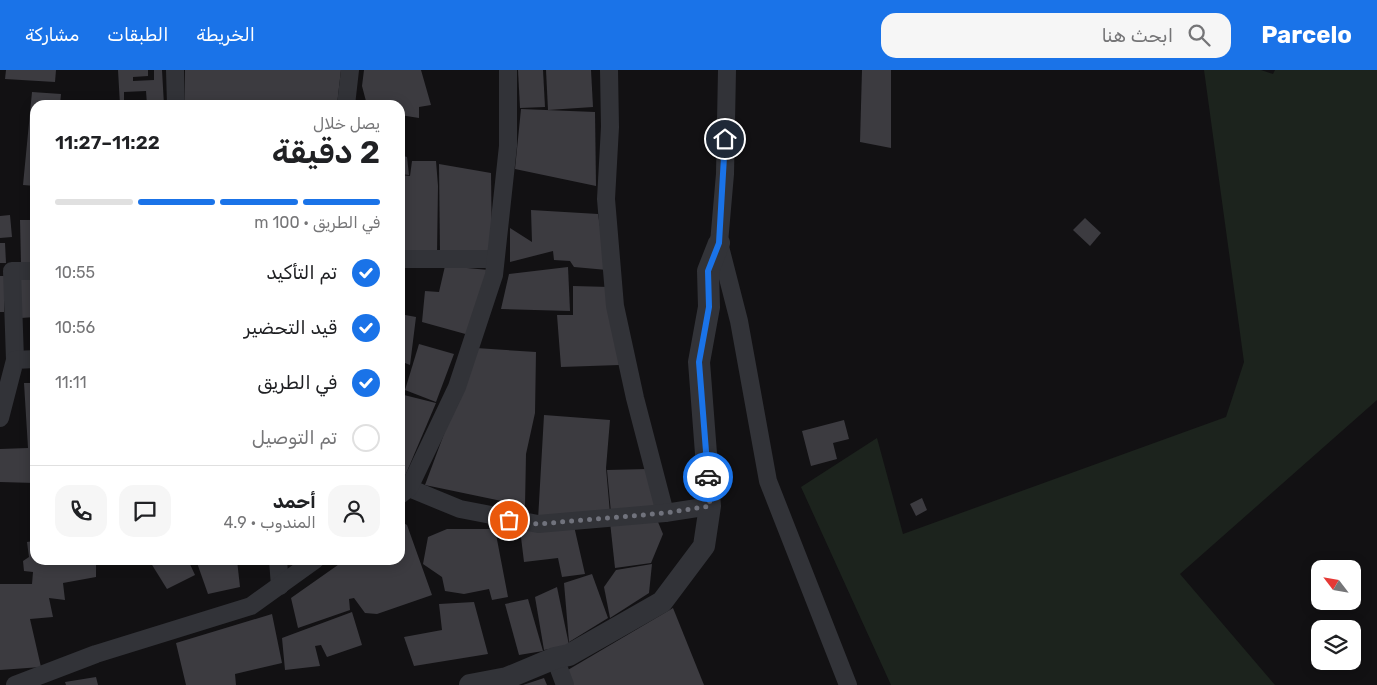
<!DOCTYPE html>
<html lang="ar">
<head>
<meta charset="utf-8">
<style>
	:root { --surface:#fff; --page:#f6f6f6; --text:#202124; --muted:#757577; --line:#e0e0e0; --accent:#1a73e8 }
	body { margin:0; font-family:Rubik,"Noto Sans Arabic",sans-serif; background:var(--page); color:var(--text); direction:rtl; height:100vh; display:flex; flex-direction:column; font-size:19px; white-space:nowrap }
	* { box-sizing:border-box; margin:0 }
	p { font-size:16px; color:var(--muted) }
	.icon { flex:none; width:28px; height:28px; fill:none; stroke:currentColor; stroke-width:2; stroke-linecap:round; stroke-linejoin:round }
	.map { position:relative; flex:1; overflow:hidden; direction:ltr }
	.drawer { position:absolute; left:30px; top:30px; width:375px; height:465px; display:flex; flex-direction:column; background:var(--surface); border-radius:15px; box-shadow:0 2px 12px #0003; direction:rtl }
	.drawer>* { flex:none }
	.needle { width:32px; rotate:301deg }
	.tools { position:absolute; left:1311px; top:490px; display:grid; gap:10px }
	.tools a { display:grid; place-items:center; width:50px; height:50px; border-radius:10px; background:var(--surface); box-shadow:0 2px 12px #0003; font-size:25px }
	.pin { position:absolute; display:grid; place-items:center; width:42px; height:42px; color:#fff; margin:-21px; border:2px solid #fff; border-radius:50%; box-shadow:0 1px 5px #0007 }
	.courier { position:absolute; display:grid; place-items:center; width:50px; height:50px; margin:-25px; border:4px solid #1a73e8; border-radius:50%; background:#fff; color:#222; box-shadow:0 1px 6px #0007 }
	.head em { font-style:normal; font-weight:600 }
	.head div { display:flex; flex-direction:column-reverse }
	.head { display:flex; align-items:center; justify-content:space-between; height:85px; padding:0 25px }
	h1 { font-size:32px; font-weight:600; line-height:38px }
	.bar { display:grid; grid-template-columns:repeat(4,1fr); gap:8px 5px; align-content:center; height:60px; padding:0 25px }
	.bar i { height:6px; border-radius:4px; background:var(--line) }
	.bar .active { background:var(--accent) }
	.bar p { grid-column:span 4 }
	.line { display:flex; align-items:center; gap:12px; padding:0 25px; border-top:1px solid var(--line) }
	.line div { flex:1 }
	.round { display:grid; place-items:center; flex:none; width:52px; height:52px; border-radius:15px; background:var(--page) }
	ol { padding:0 25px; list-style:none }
	li { display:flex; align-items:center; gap:15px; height:55px }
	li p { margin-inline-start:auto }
	li .icon { padding:5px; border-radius:50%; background:var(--accent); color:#fff; stroke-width:4 }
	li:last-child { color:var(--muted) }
	li i { width:28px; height:28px; border:2px solid var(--line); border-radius:50% }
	header { display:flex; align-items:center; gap:30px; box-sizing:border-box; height:70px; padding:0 25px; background:var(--accent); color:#fff }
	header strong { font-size:24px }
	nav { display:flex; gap:28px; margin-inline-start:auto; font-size:18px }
	.search { width:350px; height:45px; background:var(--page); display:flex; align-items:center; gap:12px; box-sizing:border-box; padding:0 18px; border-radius:15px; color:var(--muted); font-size:19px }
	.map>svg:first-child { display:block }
	.green { fill:#1c231d }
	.building { fill:#3c3b40 }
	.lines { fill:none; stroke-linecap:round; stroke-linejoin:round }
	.minor { stroke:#323338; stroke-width:18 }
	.tertiary { stroke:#323338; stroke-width:22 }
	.done { stroke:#70727c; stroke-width:5; stroke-dasharray:0 9 }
	.route { stroke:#1a73e8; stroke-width:6 }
</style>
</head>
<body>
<header>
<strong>Parcelo</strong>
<div class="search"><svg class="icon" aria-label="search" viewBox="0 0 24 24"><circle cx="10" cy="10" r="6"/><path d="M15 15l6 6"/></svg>ابحث هنا</div>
<nav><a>الخريطة</a><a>الطبقات</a><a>مشاركة</a></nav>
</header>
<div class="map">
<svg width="1377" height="615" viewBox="0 0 1377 615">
	<rect width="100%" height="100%" fill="#121113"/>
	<path class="green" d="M 1204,0 L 1261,0 L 1273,4 L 1275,0 L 1377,0 L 1377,330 L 1180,504 L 1275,615 L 891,615 L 801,417 L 877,368 L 903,464 L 1226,347 L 1244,292 Z"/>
	<g class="building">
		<path d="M 6,0 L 56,0 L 55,12 L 5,9 Z"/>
		<path d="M 118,0 L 148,0 L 148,6 L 133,7 L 133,11 L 154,10 L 154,0 L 162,0 L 164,35 L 147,35 L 146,21 L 124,22 L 124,35 L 120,35 Z"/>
		<path d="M 185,0 L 341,0 L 337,35 L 253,33 L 253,35 L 185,35 Z"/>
		<path d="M 364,0 L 421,0 L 431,35 L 419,37 L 419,48 L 400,45 L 400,35 L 367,35 L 362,16 Z"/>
		<path d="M 518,0 L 543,0 L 545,37 L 520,38 Z"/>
		<path d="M 546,0 L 591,0 L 593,37 L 548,40 Z"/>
		<path d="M 862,0 L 891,0 L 891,78 L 860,72 Z"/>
		<path d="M 32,22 L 61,24 L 60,35 L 35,35 L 35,116 L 23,115 Z"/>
		<path d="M 521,39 L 595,42 L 596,116 L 515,99 Z"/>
		<path d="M 400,85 L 407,87 L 409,105 L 400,104 Z"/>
		<path d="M 412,91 L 436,91 L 438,116 L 437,185 L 400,187 L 400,105 L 410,106 Z"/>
		<path d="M 439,94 L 491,103 L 492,185 L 440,184 Z"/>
		<path d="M 531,140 L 598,144 L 607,200 L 574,197 L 570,191 L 554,190 L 553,181 L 510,192 L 510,158 L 532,172 Z"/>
		<path d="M 10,145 L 12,167 L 0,168 L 0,146 Z"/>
		<path d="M 1085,148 L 1101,163 L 1090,176 L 1073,160 Z"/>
		<path d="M 20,150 L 35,150 L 35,194 L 21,194 Z"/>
		<path d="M 0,173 L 5,173 L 6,193 L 0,193 Z"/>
		<path d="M 445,196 L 489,200 L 469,265 L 422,252 L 425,221 L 439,222 Z"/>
		<path d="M 568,197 L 570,241 L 501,239 L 509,204 Z"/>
		<rect x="0" y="206" width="4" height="36"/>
		<path d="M 19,210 L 35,210 L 35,247 L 21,248 Z"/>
		<path d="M 573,216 L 610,217 L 619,295 L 561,297 L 557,245 L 573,245 Z"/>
		<path d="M 400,244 L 416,247 L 410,295 L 400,291 Z"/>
		<path d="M 419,274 L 454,284 L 436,332 L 405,320 Z"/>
		<path d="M 476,278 L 536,282 L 535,343 L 526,384 L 525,436 L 425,415 Z"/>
		<path d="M 24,313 L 35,313 L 35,413 L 0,412 L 0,379 L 28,378 Z"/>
		<path d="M 400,324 L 436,333 L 405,406 L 400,404 Z"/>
		<path d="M 544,345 L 610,350 L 606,398 L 610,443 L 538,450 Z"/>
		<path d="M 844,350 L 849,369 L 833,373 L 837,389 L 811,396 L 802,361 Z"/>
		<path d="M 648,399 L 659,441 L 611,443 L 607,400 Z"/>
		<path d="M 922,428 L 927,440 L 916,446 L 910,434 Z"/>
		<path d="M 400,451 L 407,455 L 432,525 L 377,544 L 365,543 L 354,528 L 349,529 L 350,540 L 298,558 L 291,528 L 345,490 L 400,490 Z"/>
		<path d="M 610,452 L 658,452 L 663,464 L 651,493 L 615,498 Z"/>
		<path d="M 32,455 L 35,455 L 35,490 L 96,490 L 96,507 L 63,513 L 65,530 L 49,528 L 53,547 L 30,549 L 41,597 L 0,600 L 0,514 L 32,514 L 33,502 L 24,501 L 23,491 L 29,487 L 27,472 L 33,471 Z"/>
		<path d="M 574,456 L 585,504 L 562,507 L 558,488 L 524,492 L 520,459 Z"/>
		<path d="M 447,459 L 495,459 L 508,527 L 492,530 L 489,519 L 464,524 L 445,521 L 442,507 L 423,494 L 428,467 Z"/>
		<path d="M 149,490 L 188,490 L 195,505 L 167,519 Z"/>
		<path d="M 196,490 L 237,490 L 240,517 L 208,524 Z"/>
		<path d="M 652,494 L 649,523 L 610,548 L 604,517 L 616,500 Z"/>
		<path d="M 592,504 L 608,548 L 569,572 L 564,513 Z"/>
		<path d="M 557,517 L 569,575 L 544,580 L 535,527 Z"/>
		<path d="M 528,529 L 543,581 L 519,585 L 505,534 Z"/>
		<path d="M 474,532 L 488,584 L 414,596 L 404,567 L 442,560 L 439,534 Z"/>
		<path d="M 673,538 L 704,615 L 566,615 L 561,604 Z"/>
		<path d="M 352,542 L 362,575 L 327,587 L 321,575 L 315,576 L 320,596 L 285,600 L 282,568 Z"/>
		<path d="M 272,544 L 282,593 L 235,604 L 236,615 L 186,615 L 176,573 Z"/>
		<path d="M 96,607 L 98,615 L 66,615 L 65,612 Z"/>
		<path d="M 544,608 L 547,615 L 523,615 Z"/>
	</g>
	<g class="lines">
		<g class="minor">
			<path d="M 175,0 L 176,35"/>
			<path d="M 609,0 L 610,57 L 606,129 L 615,236 L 635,328 L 665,443"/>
			<path d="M 727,0 L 725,104 L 719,173 L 739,251 L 768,411 L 848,615"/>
			<path d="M 346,35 L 350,0"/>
			<path d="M 400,189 L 495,189"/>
			<path d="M 15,290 L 12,201 L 35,201"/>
			<path d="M 0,348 L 15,290 L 35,289"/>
			<path d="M 409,418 L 460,439 L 538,454 L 665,443 L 710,436"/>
			<path d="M 400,425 L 409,418 L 457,317 L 494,205 L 508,76 L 508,0"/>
			<path d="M 278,490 L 280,516"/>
			<path d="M 555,588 L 565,615"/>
			<path d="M 15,615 L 96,584 L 251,536 L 315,490"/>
		</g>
		<path class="tertiary" d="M 470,615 L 507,608 L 555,588 L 569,585 L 662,532 L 704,476 L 710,436 L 699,292 L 709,237 L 708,201 L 719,173"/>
	</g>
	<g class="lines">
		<path class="done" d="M 509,450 L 538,454 L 665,443 L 710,436 L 708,407"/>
		<path class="route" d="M 708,407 L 699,292 L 709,237 L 708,201 L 719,173 L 725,69"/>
	</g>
</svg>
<div class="tools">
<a><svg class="needle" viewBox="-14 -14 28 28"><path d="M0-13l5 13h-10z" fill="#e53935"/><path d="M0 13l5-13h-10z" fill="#757577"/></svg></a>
<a><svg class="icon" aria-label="layers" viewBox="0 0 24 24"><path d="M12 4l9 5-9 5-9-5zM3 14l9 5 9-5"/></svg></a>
</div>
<div class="pin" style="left:509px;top:450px;background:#ea580c"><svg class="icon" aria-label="bag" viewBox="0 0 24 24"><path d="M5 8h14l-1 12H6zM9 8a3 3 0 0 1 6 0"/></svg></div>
<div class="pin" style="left:725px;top:69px;background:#1f2937"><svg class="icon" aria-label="home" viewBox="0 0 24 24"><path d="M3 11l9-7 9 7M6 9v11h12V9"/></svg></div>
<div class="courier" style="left:708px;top:407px"><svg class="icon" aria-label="car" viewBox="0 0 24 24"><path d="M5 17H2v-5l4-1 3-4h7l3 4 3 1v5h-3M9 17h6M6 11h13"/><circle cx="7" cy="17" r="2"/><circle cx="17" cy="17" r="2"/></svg></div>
<section class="drawer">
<div class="head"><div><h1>2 دقيقة</h1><p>يصل خلال</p></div><em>11:22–11:27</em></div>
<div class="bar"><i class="active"></i><i class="active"></i><i class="active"></i><i></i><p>في الطريق · 100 m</p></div>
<ol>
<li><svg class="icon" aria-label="check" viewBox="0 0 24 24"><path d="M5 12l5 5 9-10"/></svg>تم التأكيد<p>10:55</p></li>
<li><svg class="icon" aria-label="check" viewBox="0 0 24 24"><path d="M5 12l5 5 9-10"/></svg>قيد التحضير<p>10:56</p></li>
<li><svg class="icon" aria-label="check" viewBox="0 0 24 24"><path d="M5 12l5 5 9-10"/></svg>في الطريق<p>11:11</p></li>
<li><i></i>تم التوصيل</li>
</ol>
<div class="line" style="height:90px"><a class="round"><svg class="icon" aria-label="person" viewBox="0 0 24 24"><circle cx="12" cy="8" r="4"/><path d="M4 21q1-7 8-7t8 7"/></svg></a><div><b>أحمد</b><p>المندوب · 4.9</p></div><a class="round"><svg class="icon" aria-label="chat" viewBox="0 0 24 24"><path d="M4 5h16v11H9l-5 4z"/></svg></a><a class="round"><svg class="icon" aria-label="phone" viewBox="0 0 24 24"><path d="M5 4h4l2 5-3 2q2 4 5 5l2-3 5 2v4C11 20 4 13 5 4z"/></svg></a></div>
</section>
</div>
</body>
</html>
